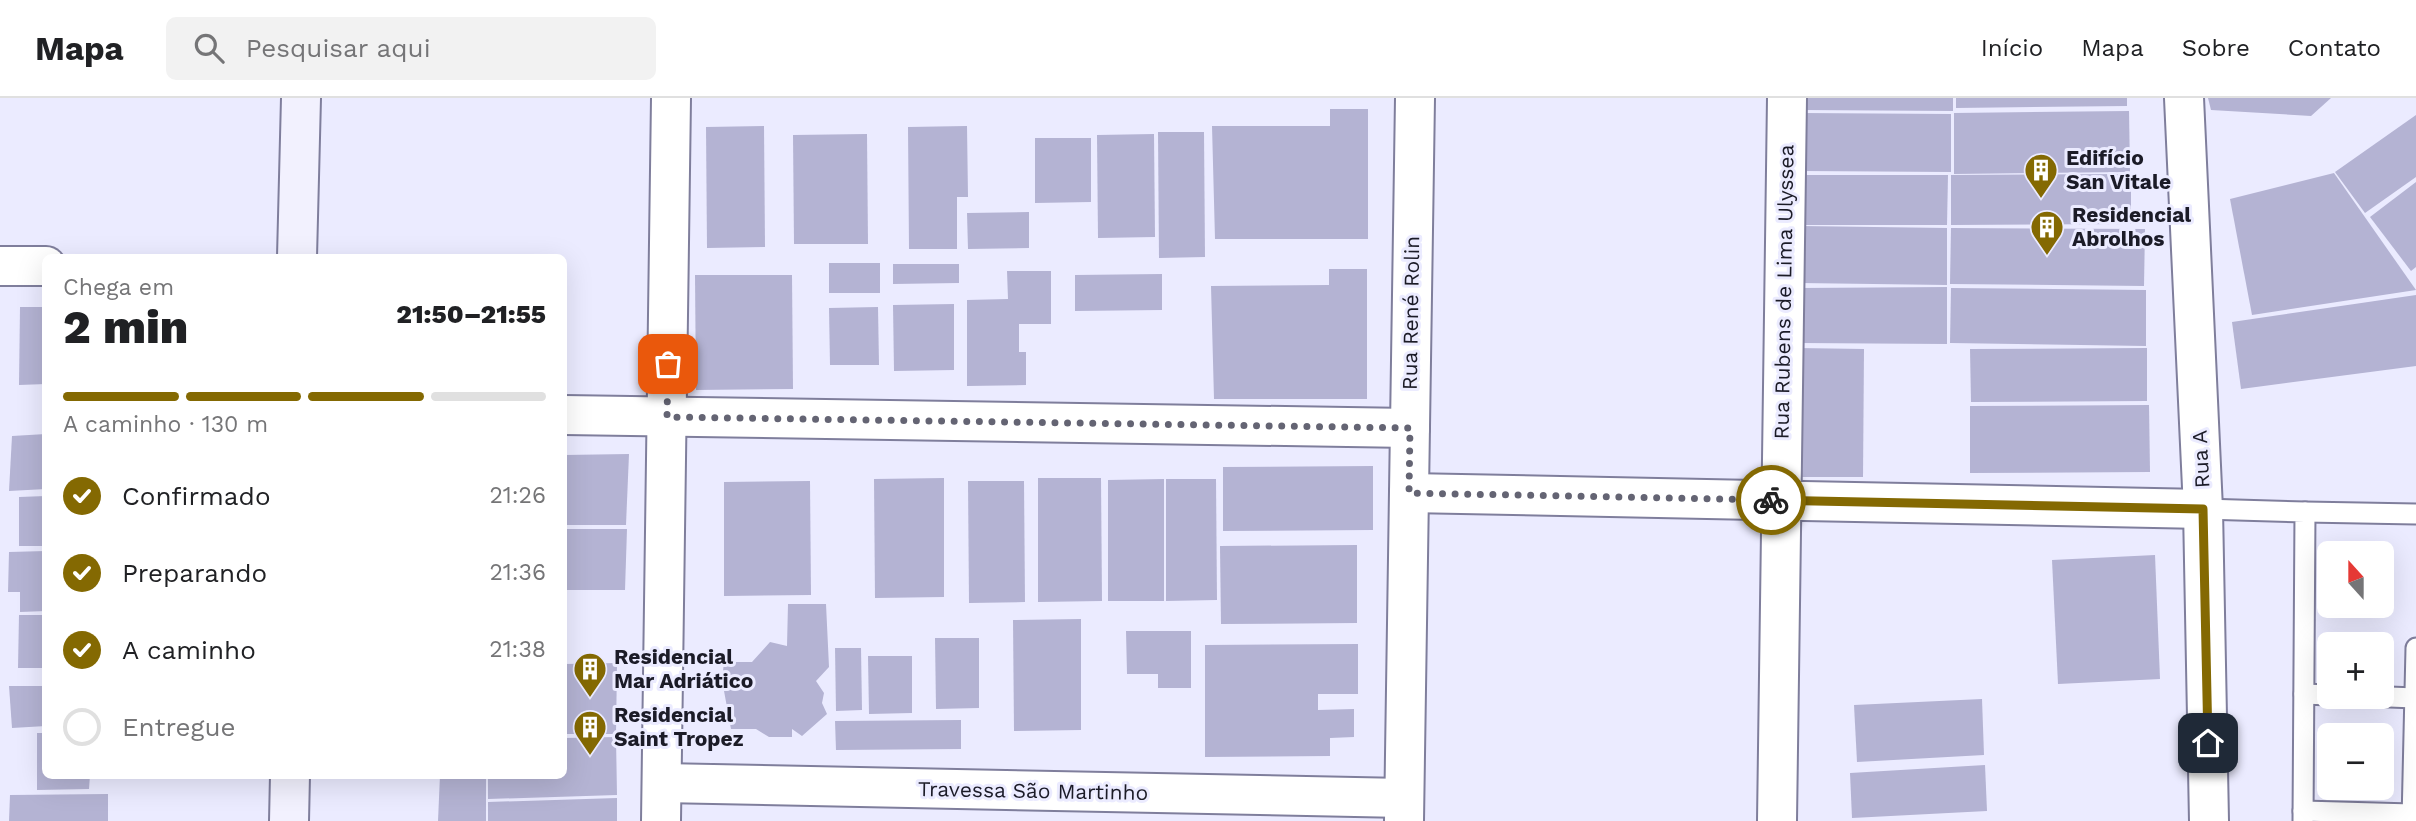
<!DOCTYPE html>
<html lang="pt">
<head>
<meta charset="utf-8">
<style>
	:root { --surface:#fff; --page:#f2f2f2; --text:#202124; --muted:#757577; --line:#e0e0e0; --accent:#846902 }
	body { margin:0; font-family:"Work Sans",sans-serif; background:var(--page); color:var(--text); height:100vh; display:flex; flex-direction:column; font-size:26px; white-space:nowrap }
	* { box-sizing:border-box; margin:0 }
	p { font-size:23px; color:var(--muted) }
	.icon { flex:none; width:38px; height:38px; fill:none; stroke:currentColor; stroke-width:2; stroke-linecap:round; stroke-linejoin:round }
	.map { position:relative; flex:1; overflow:hidden }
	.drawer { position:absolute; left:42px; top:156px; width:525px; height:525px; display:flex; flex-direction:column; background:var(--surface); border-radius:10px; box-shadow:0 7px 28px #0002 }
	.drawer>* { flex:none }
	.needle { width:46px; rotate:339deg }
	.fabs { position:absolute; left:2317px; top:443px; display:grid; gap:14px }
	.fabs a { display:grid; place-items:center; width:77px; height:77px; border-radius:10px; background:var(--surface); box-shadow:0 7px 28px #0002; font-size:35px }
	.pin { position:absolute; display:grid; place-items:center; width:60px; height:60px; color:#fff; margin:-30px; border-radius:14px; box-shadow:0 4px 10px #0006 }
	.courier { position:absolute; display:grid; place-items:center; width:70px; height:70px; margin:-35px; border:5px solid #846902; border-radius:50%; background:#fff; color:#222; box-shadow:0 2px 9px #0007 }
	.summary em { font-style:normal; font-weight:800 }
	.summary div { display:flex; flex-direction:column-reverse }
	.summary { display:flex; align-items:center; justify-content:space-between; height:119px; padding:0 21px }
	h1 { font-size:46px; font-weight:800; line-height:52px }
	.bar { display:grid; grid-template-columns:repeat(4,1fr); gap:10px 7px; align-content:center; height:84px; padding:0 21px }
	.bar i { height:9px; border-radius:5px; background:var(--line) }
	.bar .current { background:var(--accent) }
	.bar p { grid-column:span 4 }
	ol { padding:0 21px; list-style:none }
	li { display:flex; align-items:center; gap:21px; height:77px }
	li p { margin-inline-start:auto }
	li .icon { padding:7px; border-radius:50%; background:var(--accent); color:#fff; stroke-width:4 }
	li:last-child { color:var(--muted) }
	li i { width:38px; height:38px; border:4px solid var(--line); border-radius:50% }
	header { display:flex; align-items:center; gap:42px; box-sizing:border-box; height:98px; padding:0 35px; background:var(--surface); border-bottom:2px solid var(--line) }
	header strong { font-size:33px }
	nav { display:flex; gap:38px; margin-inline-start:auto; font-size:24px }
	.search { width:490px; height:63px; background:var(--page); display:flex; align-items:center; gap:18px; box-sizing:border-box; padding:0 24px; border-radius:10px; color:var(--muted); font-size:26px }
	.map>svg:first-child { display:block }
	.building { fill:#b4b3d3 }
	.lines { fill:none; stroke-linecap:round; stroke-linejoin:round }
	.service-casing { stroke:#7f7e9c; stroke-width:23 }
	.minor-casing { stroke:#7f7e9c; stroke-width:42 }
	.secondary-casing { stroke:#7f7e9c; stroke-width:42 }
	.service { stroke:#fff; stroke-width:19 }
	.minor { stroke:#fff; stroke-width:38 }
	.secondary { stroke:#f2f1fe; stroke-width:38 }
	.done { stroke:#646473; stroke-width:7; stroke-dasharray:0 12.6 }
	.route { stroke:#846902; stroke-width:9 }
	.labels { text-anchor:middle; stroke-width:6; stroke-linejoin:round; paint-order:stroke }
	.poi-label { font-size:21px; font-weight:bold; fill:#1b1b27; stroke:#ebebff; text-anchor:start }
	.street-label { font-size:21px; fill:#1b1b27; stroke:#ebebff }
</style>
</head>
<body>
<header>
<strong>Mapa</strong>
<div class="search"><svg class="icon" aria-label="search" viewBox="0 0 24 24"><circle cx="10" cy="10" r="6"/><path d="M15 15l6 6"/></svg>Pesquisar aqui</div>
<nav><a>Início</a><a>Mapa</a><a>Sobre</a><a>Contato</a></nav>
</header>
<div class="map">
<svg width="2416" height="723" viewBox="0 0 2416 723">
	<rect width="100%" height="100%" fill="#ebebff"/>
	<g class="building">
		<path d="M 1803,0 L 1953,0 L 1953,13 L 1803,12 Z"/>
		<path d="M 1956,0 L 2127,0 L 2127,8 L 1956,10 Z"/>
		<path d="M 2208,0 L 2331,0 L 2311,18 L 2211,12 Z"/>
		<path d="M 1330,11 L 1368,11 L 1368,141 L 1215,141 L 1212,28 L 1330,28 Z"/>
		<path d="M 2129,13 L 2130,74 L 1954,76 L 1954,15 Z"/>
		<path d="M 1802,15 L 1951,16 L 1951,74 L 1802,73 Z"/>
		<path d="M 2416,17 L 2416,79 L 2365,115 L 2335,74 Z"/>
		<path d="M 764,28 L 765,149 L 707,150 L 706,29 Z"/>
		<path d="M 967,28 L 968,99 L 957,99 L 957,151 L 909,151 L 908,29 Z"/>
		<path d="M 1158,34 L 1204,34 L 1205,159 L 1159,160 Z"/>
		<path d="M 867,36 L 868,146 L 794,146 L 793,37 Z"/>
		<path d="M 1154,36 L 1155,139 L 1098,140 L 1097,37 Z"/>
		<path d="M 1035,40 L 1091,40 L 1091,104 L 1035,105 Z"/>
		<path d="M 2334,75 L 2416,192 L 2252,217 L 2230,101 Z"/>
		<path d="M 2131,76 L 2131,126 L 1951,127 L 1951,77 Z"/>
		<path d="M 1802,77 L 1948,77 L 1947,127 L 1802,127 Z"/>
		<path d="M 2416,84 L 2416,169 L 2411,173 L 2370,119 Z"/>
		<path d="M 1029,114 L 1029,150 L 968,151 L 967,115 Z"/>
		<path d="M 1801,128 L 1947,130 L 1947,187 L 1800,185 Z"/>
		<path d="M 1951,130 L 2145,131 L 2144,188 L 1950,186 Z"/>
		<rect x="829" y="165" width="51" height="30"/>
		<path d="M 893,166 L 959,166 L 959,185 L 893,186 Z"/>
		<path d="M 1329,171 L 1367,171 L 1367,301 L 1214,301 L 1211,188 L 1329,187 Z"/>
		<path d="M 1007,173 L 1051,173 L 1051,226 L 1019,226 L 1019,254 L 1026,254 L 1026,287 L 967,288 L 967,202 L 1008,201 Z"/>
		<path d="M 1162,176 L 1162,212 L 1075,213 L 1075,177 Z"/>
		<path d="M 695,177 L 792,177 L 793,291 L 696,292 Z"/>
		<path d="M 1947,189 L 1947,246 L 1800,245 L 1800,190 Z"/>
		<path d="M 1951,190 L 2146,192 L 2146,248 L 1950,245 Z"/>
		<path d="M 2416,197 L 2416,268 L 2241,291 L 2232,224 Z"/>
		<path d="M 954,206 L 954,272 L 894,273 L 893,207 Z"/>
		<path d="M 20,209 L 46,209 L 46,286 L 19,287 Z"/>
		<path d="M 878,209 L 879,267 L 830,267 L 829,210 Z"/>
		<path d="M 1797,250 L 1864,251 L 1863,379 L 1796,379 Z"/>
		<path d="M 2147,250 L 2147,303 L 1971,304 L 1970,251 Z"/>
		<path d="M 2149,307 L 2150,374 L 1970,375 L 1970,308 Z"/>
		<path d="M 46,336 L 46,391 L 9,393 L 12,338 Z"/>
		<path d="M 629,356 L 626,427 L 564,427 L 564,357 Z"/>
		<path d="M 1373,368 L 1373,432 L 1223,433 L 1223,369 Z"/>
		<path d="M 944,380 L 944,499 L 875,500 L 874,381 Z"/>
		<path d="M 1038,380 L 1101,380 L 1102,503 L 1038,504 Z"/>
		<path d="M 1164,381 L 1164,503 L 1108,503 L 1108,382 Z"/>
		<path d="M 1166,381 L 1216,381 L 1217,502 L 1166,503 Z"/>
		<path d="M 810,383 L 811,497 L 724,498 L 724,384 Z"/>
		<path d="M 968,383 L 1024,383 L 1025,504 L 969,505 Z"/>
		<path d="M 46,398 L 46,448 L 19,448 L 19,399 Z"/>
		<path d="M 564,431 L 627,431 L 625,492 L 564,492 Z"/>
		<path d="M 1357,447 L 1357,525 L 1221,526 L 1220,448 Z"/>
		<path d="M 46,453 L 46,513 L 20,514 L 20,494 L 8,494 L 9,454 Z"/>
		<path d="M 2155,457 L 2160,581 L 2058,586 L 2052,462 Z"/>
		<path d="M 788,506 L 826,506 L 829,569 L 816,583 L 824,595 L 822,605 L 827,616 L 802,638 L 792,631 L 792,639 L 769,639 L 756,631 L 731,631 L 722,582 L 724,564 L 752,564 L 770,544 L 787,548 Z"/>
		<path d="M 19,517 L 46,517 L 46,570 L 18,570 Z"/>
		<path d="M 1081,521 L 1081,632 L 1014,633 L 1013,522 Z"/>
		<path d="M 1126,533 L 1191,533 L 1191,590 L 1158,590 L 1158,576 L 1127,576 Z"/>
		<path d="M 935,540 L 979,540 L 979,610 L 936,611 Z"/>
		<path d="M 1358,546 L 1358,596 L 1318,596 L 1318,612 L 1354,611 L 1354,639 L 1330,640 L 1330,658 L 1205,659 L 1205,547 Z"/>
		<path d="M 835,550 L 861,550 L 862,612 L 836,613 Z"/>
		<path d="M 868,558 L 912,558 L 912,615 L 869,616 Z"/>
		<path d="M 617,565 L 616,636 L 564,636 L 564,566 Z"/>
		<path d="M 9,588 L 46,588 L 46,628 L 12,630 Z"/>
		<path d="M 1982,601 L 1984,657 L 1857,664 L 1854,607 Z"/>
		<path d="M 961,622 L 961,651 L 836,652 L 835,623 Z"/>
		<path d="M 37,635 L 46,635 L 46,677 L 90,677 L 89,691 L 37,692 Z"/>
		<path d="M 616,639 L 617,697 L 488,701 L 488,677 L 564,677 L 564,640 Z"/>
		<path d="M 1985,667 L 1987,713 L 1852,720 L 1850,675 Z"/>
		<path d="M 440,677 L 486,677 L 486,723 L 438,723 Z"/>
		<path d="M 108,696 L 108,723 L 9,723 L 10,697 Z"/>
		<path d="M 617,700 L 617,723 L 488,723 L 488,704 Z"/>
	</g>
	<g class="lines">
		<defs>
			<g id="service">
				<path d="M 2203,411 L 2305,414 L 2303,723"/>
				<path d="M 2305,414 L 2416,416"/>
				<path d="M 2304,596 L 2329,597"/>
				<path d="M 2364,598 L 2415,600"/>
				<path d="M 2303,713 L 2412,716"/>
				<path d="M 2412,723 L 2416,550"/>
			</g>
			<g id="minor">
				<path d="M 2184,0 L 2203,411 L 2209,723"/>
				<path d="M 0,168 L 46,168"/>
				<path d="M 564,317 L 1410,330"/>
				<path d="M 1409,395 L 2203,411"/>
				<path d="M 662,685 L 1404,700"/>
				<path d="M 661,723 L 671,0"/>
				<path d="M 1404,723 L 1415,0"/>
				<path d="M 1777,723 L 1787,0"/>
			</g>
			<g id="secondary">
				<path d="M 297,159 L 301,0"/>
				<path d="M 289,723 L 290,677"/>
			</g>
		</defs>
		<use href="#service" class="service-casing"/>
		<use href="#minor" class="minor-casing"/>
		<use href="#secondary" class="secondary-casing"/>
		<use href="#service" class="service"/>
		<use href="#minor" class="minor"/>
		<use href="#secondary" class="secondary"/>
	</g>
	<g class="lines">
		<path class="done" d="M 668,266 L 667,319 L 1410,330 L 1409,395 L 1771,402"/>
		<path class="route" d="M 1771,402 L 2203,411 L 2208,645"/>
	</g>
	<defs>
		<symbol id="building-pin" viewBox="-11 -11 22 30"><path d="M0 17L-7.5 6A9.5 9.5 0 1 1 7.5 6Z" fill="#846902" stroke="#ebebff"/><path d="M-4-6H4V6H1V3H-1V6H-4ZM-2.5-4.3h1.7v1.8h-1.7ZM.8-4.3h1.7v1.8H.8ZM-2.5-1h1.7V.8h-1.7ZM.8-1h1.7V.8H.8Z" fill="#fff"/></symbol>
	</defs>
	<g fill-rule="evenodd">
		<use href="#building-pin" x="2022" y="53" width="38" height="52"/>
		<use href="#building-pin" x="2028" y="110" width="38" height="52"/>
		<use href="#building-pin" x="571" y="552" width="38" height="52"/>
		<use href="#building-pin" x="571" y="610" width="38" height="52"/>
	</g>
	<g class="labels">
		<g class="poi-label">
			<text x="2066" y="67">Edifício<tspan x="2066" dy="24">San Vitale</tspan></text>
			<text x="2072" y="124">Residencial<tspan x="2072" dy="24">Abrolhos</tspan></text>
			<text x="614" y="566">Residencial<tspan x="614" dy="24">Mar Adriático</tspan></text>
			<text x="614" y="624">Residencial<tspan x="614" dy="24">Saint Tropez</tspan></text>
		</g>
		<g class="street-label">
			<text transform="translate(1784 194) rotate(-89)" y="7">Rua Rubens de Lima Ulyssea</text>
			<text transform="translate(1411 215) rotate(-89)" y="7">Rua René Rolin</text>
			<text transform="translate(2201 361) rotate(-93)" y="7">Rua A</text>
			<text transform="translate(1033 693) rotate(1)" y="7">Travessa São Martinho</text>
		</g>
	</g>
</svg>
<div class="fabs">
<a><svg class="needle" viewBox="-14 -14 28 28"><path d="M0-13l5 13h-10z" fill="#e53935"/><path d="M0 13l5-13h-10z" fill="#757577"/></svg></a>
<a>+</a>
<a>−</a>
</div>
<div class="pin" style="left:668px;top:266px;background:#ea580c"><svg class="icon" aria-label="bag" viewBox="0 0 24 24"><path d="M5 8h14l-1 12H6zM9 8a3 3 0 0 1 6 0"/></svg></div>
<div class="pin" style="left:2208px;top:645px;background:#1f2937"><svg class="icon" aria-label="home" viewBox="0 0 24 24"><path d="M3 11l9-7 9 7M6 9v11h12V9"/></svg></div>
<div class="courier" style="left:1771px;top:402px"><svg class="icon" aria-label="bike" viewBox="0 0 24 24"><circle cx="6" cy="16" r="4"/><circle cx="18" cy="16" r="4"/><path d="M6 16l4-8h5l3 8M10 8l3 8H6M13 5h3"/></svg></div>
<section class="drawer">
<div class="summary"><div><h1>2 min</h1><p>Chega em</p></div><em>21:50–21:55</em></div>
<div class="bar"><i class="current"></i><i class="current"></i><i class="current"></i><i></i><p>A caminho · 130 m</p></div>
<ol>
<li><svg class="icon" aria-label="check" viewBox="0 0 24 24"><path d="M5 12l5 5 9-10"/></svg>Confirmado<p>21:26</p></li>
<li><svg class="icon" aria-label="check" viewBox="0 0 24 24"><path d="M5 12l5 5 9-10"/></svg>Preparando<p>21:36</p></li>
<li><svg class="icon" aria-label="check" viewBox="0 0 24 24"><path d="M5 12l5 5 9-10"/></svg>A caminho<p>21:38</p></li>
<li><i></i>Entregue</li>
</ol>
</section>
</div>
</body>
</html>
